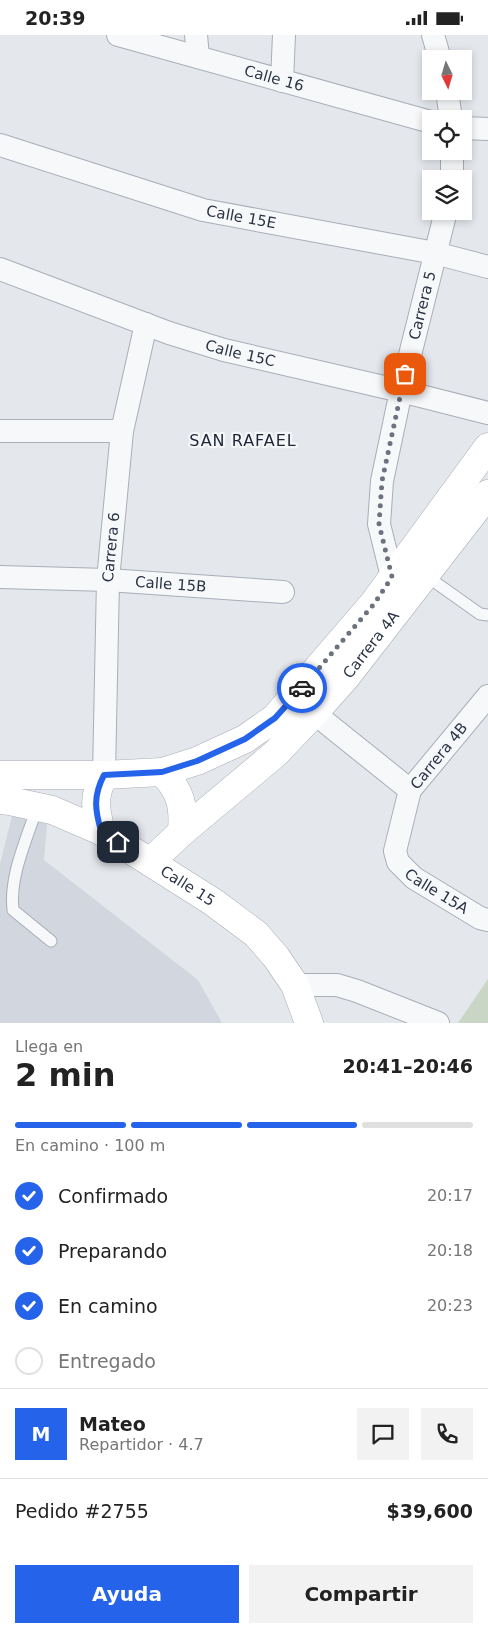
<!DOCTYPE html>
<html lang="es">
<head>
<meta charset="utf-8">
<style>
	:root { --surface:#fff; --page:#f2f2f2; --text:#222; --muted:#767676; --line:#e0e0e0; --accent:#2563eb }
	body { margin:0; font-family:"DejaVu Sans",sans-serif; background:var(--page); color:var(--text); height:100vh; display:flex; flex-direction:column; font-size:19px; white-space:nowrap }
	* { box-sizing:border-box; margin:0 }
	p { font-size:16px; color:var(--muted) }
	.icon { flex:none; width:28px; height:28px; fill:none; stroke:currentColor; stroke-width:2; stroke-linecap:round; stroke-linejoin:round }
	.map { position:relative; height:988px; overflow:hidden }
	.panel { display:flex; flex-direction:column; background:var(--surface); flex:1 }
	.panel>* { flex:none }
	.needle { width:32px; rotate:175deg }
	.fabs { position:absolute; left:422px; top:15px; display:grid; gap:10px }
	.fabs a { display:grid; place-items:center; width:50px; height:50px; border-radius:0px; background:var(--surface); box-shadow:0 2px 8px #0003; font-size:25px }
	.pin { position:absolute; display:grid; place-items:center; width:42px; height:42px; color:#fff; margin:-21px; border-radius:10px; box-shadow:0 2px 8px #0006 }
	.courier { position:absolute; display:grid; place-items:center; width:50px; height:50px; margin:-25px; border:4px solid #2563eb; border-radius:50%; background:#fff; color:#222; box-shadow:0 1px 6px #0007 }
	.head em { font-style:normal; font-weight:600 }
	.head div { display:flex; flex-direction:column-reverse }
	.head { display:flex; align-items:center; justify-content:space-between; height:85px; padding:0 15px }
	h1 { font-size:32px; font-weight:600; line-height:38px }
	.bar { display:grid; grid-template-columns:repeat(4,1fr); gap:8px 5px; align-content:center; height:60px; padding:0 15px }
	.bar i { height:6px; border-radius:4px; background:var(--line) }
	.bar .active { background:var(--accent) }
	.bar p { grid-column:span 4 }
	.line { display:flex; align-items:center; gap:12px; padding:0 15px; border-top:1px solid var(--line) }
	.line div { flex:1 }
	.round { display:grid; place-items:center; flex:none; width:52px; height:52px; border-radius:0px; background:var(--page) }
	ol { padding:0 15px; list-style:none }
	li { display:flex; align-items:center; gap:15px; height:55px }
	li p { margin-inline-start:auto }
	li .icon { padding:5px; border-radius:50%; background:var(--accent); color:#fff; stroke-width:4 }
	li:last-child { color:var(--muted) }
	li i { width:28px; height:28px; border:2px solid var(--line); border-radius:50% }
	.primary-button { display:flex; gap:10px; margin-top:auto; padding:10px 15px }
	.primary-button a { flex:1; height:58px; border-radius:0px; background:var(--accent); color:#fff; font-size:20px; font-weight:600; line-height:58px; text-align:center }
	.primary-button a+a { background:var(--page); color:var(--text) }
	.status { display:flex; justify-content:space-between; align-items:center; height:35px; padding:0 25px; background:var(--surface); direction:ltr }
	.status svg { height:14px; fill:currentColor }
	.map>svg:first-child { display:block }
	.built { fill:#d2d6de }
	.green { fill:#c9d6c5 }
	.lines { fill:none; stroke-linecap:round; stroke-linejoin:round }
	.lane-casing { stroke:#a9aeb7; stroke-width:13 }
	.street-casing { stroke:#a9aeb7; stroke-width:24 }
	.secondary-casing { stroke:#a9aeb7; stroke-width:29 }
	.lane { stroke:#f7f8fa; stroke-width:11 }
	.street { stroke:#f7f8fa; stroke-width:22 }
	.secondary { stroke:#fff; stroke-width:28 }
	.done { stroke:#6c737f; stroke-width:5; stroke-dasharray:0 9 }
	.route { stroke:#2563eb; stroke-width:6 }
	.labels { text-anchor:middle; stroke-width:4.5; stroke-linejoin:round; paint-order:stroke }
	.street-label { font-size:15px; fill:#2b3445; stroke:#f4f6f9 }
	.neighbourhood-label { font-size:16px; letter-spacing:1px; fill:#1d2536; stroke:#f4f6f9 }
</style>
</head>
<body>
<div class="status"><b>20:39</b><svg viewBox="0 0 49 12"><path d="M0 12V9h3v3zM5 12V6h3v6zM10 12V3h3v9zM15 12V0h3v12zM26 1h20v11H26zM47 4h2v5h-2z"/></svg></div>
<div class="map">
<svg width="488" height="988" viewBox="0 0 488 988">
	<rect width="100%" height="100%" fill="#e4e7ec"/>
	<path class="built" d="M 14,773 L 48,778 L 44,825 L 198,945 L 222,988 L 0,988 L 0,829 Z"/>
	<path class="green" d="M 488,944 L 488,988 L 458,988 Z"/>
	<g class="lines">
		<defs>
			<g id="lane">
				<path d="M 425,540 L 480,579 L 488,580"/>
				<path d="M 37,772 C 27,804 9,841 13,875 L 51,906"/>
			</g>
			<g id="street">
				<path id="s1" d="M 118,0 L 431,87"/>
				<path d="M 196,0 L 198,22"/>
				<path d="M 433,0 L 440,24"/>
				<path d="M 282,46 L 284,0"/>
				<path d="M 447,56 L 451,84"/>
				<path d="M 464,93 L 488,94"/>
				<path id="s2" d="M 0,110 L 203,175 L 435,218 L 488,232"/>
				<path d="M 452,144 L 452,116"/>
				<path id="s3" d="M 0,234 L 169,298 L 224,315 L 401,356 L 488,378"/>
				<path d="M 0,396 L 122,396"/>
				<path id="s4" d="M 0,542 L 108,545 L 283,557"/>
				<path id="s5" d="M 392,542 L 379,489 L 382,446 L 401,356 L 446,176"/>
				<path id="s6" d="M 488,661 L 410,755 L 395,816 L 398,827 L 414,843 L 480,883 L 488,885"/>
				<path d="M 314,678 L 410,755"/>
				<path id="s7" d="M 104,740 L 108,545 L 122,396 L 146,289"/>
				<path d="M 295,950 L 337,950 L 357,956 L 438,988"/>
			</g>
			<g id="secondary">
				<path d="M 162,737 C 181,756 184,771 182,797"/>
				<path d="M 0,740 L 104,740 L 162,737 L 197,726 L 245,704 L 275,683 L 373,569 L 488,412"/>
				<path id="s8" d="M 0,765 L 10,766 L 52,775 L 101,796 L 213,867 L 256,899 L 276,922 L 295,950 L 309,988"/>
				<path d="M 101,796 C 95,774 93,761 104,740"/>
				<path id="s9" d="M 150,827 L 182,797 L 275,719 L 314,678 L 346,642 L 488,459"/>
			</g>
		</defs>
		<use href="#lane" class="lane-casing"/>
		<use href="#street" class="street-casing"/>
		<use href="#secondary" class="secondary-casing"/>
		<use href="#lane" class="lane"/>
		<use href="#street" class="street"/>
		<use href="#secondary" class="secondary"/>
	</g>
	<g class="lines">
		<path class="done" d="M 302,653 L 374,569 L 392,542 L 379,489 L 382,446 L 405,339"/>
		<path class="route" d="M 118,807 L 101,796 C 95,775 93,761 104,740 L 162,737 L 197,726 L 245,704 L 275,683 L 302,653"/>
	</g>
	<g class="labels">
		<g class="street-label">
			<text dy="5" stroke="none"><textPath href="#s1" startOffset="162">Calle 16</textPath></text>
			<text dy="5" stroke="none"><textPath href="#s2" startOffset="252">Calle 15E</textPath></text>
			<text dy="5" stroke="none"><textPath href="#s5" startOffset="278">Carrera 5</textPath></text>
			<text dy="5" stroke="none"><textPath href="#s3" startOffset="255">Calle 15C</textPath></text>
			<text dy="5" stroke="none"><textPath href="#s7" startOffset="228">Carrera 6</textPath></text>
			<text dy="5" stroke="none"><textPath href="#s4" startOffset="171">Calle 15B</textPath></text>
			<text dy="5" stroke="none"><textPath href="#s9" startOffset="311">Carrera 4A</textPath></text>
			<text transform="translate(439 721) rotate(-51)" y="5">Carrera 4B</text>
			<text dy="5" stroke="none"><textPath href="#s8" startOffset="209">Calle 15</textPath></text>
			<text dy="5" stroke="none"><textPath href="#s6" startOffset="245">Calle 15A</textPath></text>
		</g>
		<g class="neighbourhood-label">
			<text x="243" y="411">SAN RAFAEL</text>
		</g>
	</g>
</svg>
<div class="fabs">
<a><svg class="needle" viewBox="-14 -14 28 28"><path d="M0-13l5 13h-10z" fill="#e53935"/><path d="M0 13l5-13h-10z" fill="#767676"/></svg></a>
<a><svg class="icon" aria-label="locate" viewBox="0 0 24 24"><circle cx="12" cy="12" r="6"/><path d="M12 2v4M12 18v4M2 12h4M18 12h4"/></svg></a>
<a><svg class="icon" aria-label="layers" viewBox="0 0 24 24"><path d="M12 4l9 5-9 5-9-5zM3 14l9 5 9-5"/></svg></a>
</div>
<div class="pin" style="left:405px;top:339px;background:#ea580c"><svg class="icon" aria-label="bag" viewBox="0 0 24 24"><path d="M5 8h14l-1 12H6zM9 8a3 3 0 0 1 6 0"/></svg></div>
<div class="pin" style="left:118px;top:807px;background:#1f2937"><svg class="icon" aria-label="home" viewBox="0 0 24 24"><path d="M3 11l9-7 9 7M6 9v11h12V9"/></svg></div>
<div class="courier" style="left:302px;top:653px"><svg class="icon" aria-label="car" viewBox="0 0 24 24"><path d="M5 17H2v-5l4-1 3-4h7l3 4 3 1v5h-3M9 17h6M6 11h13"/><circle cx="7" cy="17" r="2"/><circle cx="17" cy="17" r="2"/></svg></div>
</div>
<section class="panel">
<div class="head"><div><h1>2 min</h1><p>Llega en</p></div><em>20:41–20:46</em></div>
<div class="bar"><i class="active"></i><i class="active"></i><i class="active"></i><i></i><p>En camino · 100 m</p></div>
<ol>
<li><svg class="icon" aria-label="check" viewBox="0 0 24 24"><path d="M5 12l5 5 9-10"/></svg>Confirmado<p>20:17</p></li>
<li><svg class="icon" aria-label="check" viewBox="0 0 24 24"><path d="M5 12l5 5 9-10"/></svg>Preparando<p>20:18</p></li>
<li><svg class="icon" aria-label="check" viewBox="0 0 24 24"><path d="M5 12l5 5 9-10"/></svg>En camino<p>20:23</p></li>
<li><i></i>Entregado</li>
</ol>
<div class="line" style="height:90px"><b class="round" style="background:var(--accent);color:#fff">M</b><div><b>Mateo</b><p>Repartidor · 4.7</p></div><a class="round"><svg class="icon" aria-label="chat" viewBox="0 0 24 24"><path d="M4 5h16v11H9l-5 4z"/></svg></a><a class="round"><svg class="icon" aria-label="phone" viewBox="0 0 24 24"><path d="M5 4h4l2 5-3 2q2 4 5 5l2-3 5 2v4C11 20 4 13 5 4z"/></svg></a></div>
<div class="line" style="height:65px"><div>Pedido #2755</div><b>$39,600</b></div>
<div class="primary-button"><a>Ayuda</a><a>Compartir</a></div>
</section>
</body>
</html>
